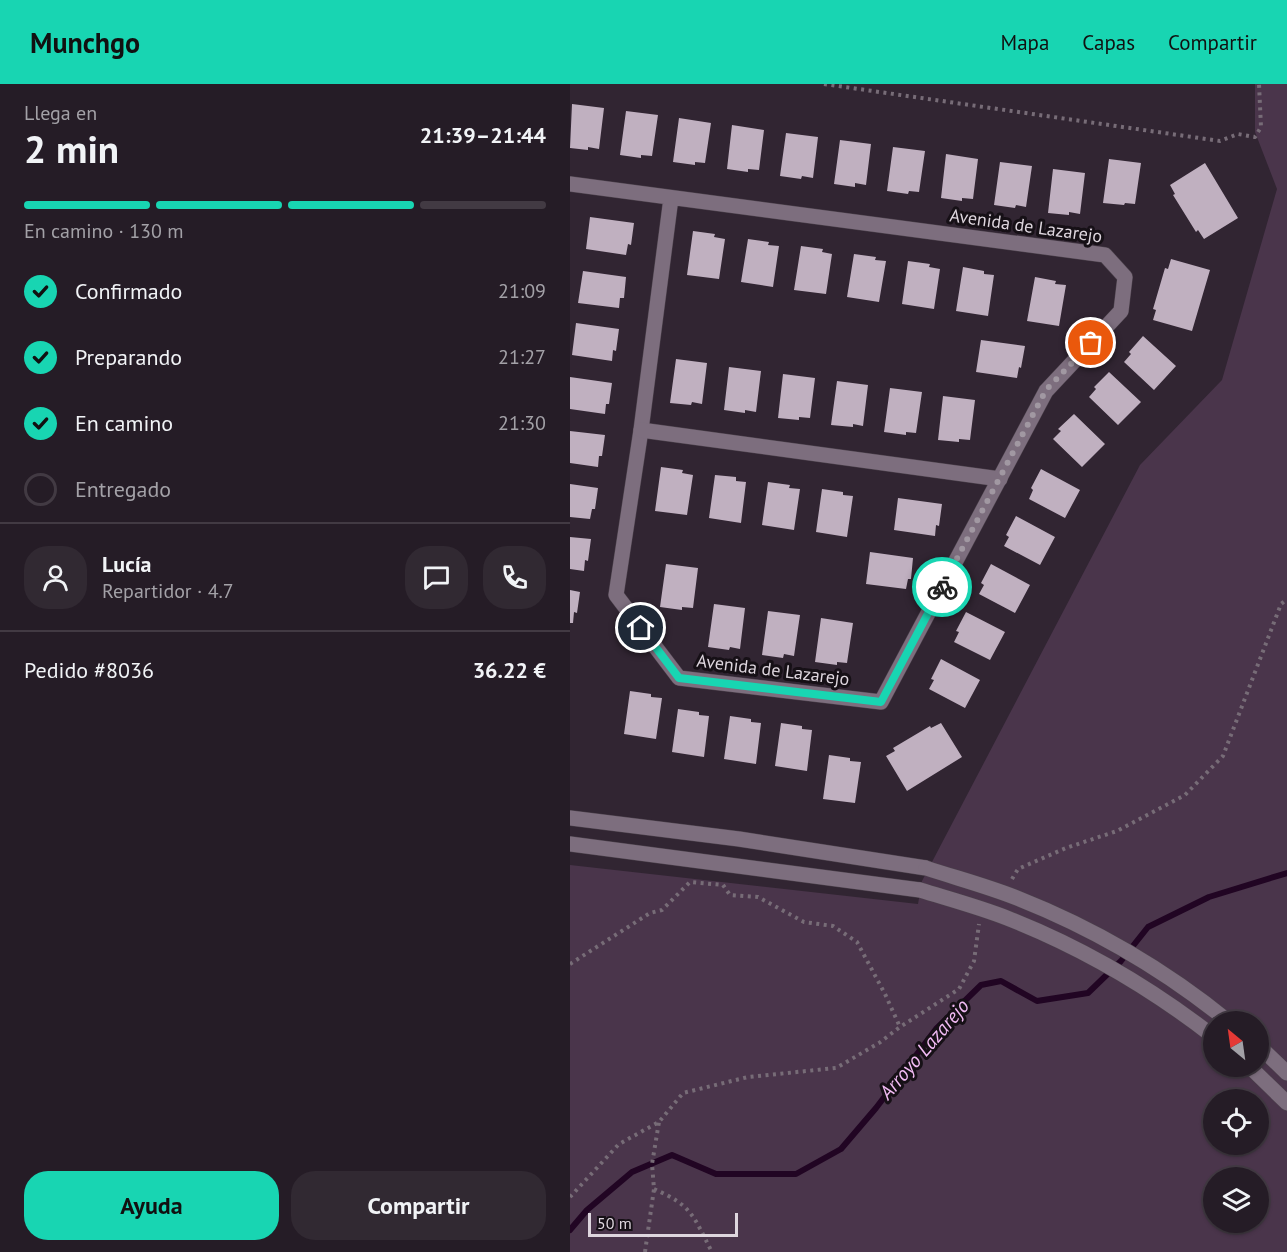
<!DOCTYPE html>
<html lang="es">
<head>
<meta charset="utf-8">
<style>
	:root { --surface:#251c26; --page:#312932; --text:#f1f3f6; --muted:#a3a1a7; --line:#423a43; --accent:#18d5b2 }
	body { margin:0; font-family:"PT Sans",sans-serif; background:var(--page); color:var(--text); height:100vh; display:flex; flex-direction:column; font-size:22px; white-space:nowrap }
	* { box-sizing:border-box; margin:0 }
	p { font-size:20px; color:var(--muted) }
	.icon { flex:none; width:33px; height:33px; fill:none; stroke:currentColor; stroke-width:2; stroke-linecap:round; stroke-linejoin:round }
	.map { position:relative; flex:1; overflow:hidden }
	.details { display:flex; flex-direction:column; background:var(--surface); width:570px }
	.details>* { flex:none }
	.needle { width:39px; rotate:331deg }
	.tools { position:absolute; left:633px; top:927px; display:grid; gap:12px }
	.tools a { display:grid; place-items:center; width:66px; height:66px; border-radius:50%; background:var(--surface); box-shadow:0 2px 4px #0004,0 0 0 2px var(--line); font-size:30px }
	.scale { position:absolute; left:18px; bottom:15px; width:150px; box-sizing:border-box; padding-left:6px; border:3px solid #ded6de; border-top:0; font-size:16px; line-height:21px; white-space:nowrap; color:#ded6de; -webkit-text-stroke:4px #161016; paint-order:stroke }
	.pin { position:absolute; display:grid; place-items:center; width:51px; height:51px; color:#fff; margin:-26px; border:3px solid #fff; border-radius:50%; box-shadow:0 2px 6px #0007 }
	.courier { position:absolute; display:grid; place-items:center; width:60px; height:60px; margin:-30px; border:4px solid #18d5b2; border-radius:50%; background:#fff; color:#222; box-shadow:0 2px 8px #0007 }
	.head em { font-style:normal; font-weight:700 }
	.head div { display:flex; flex-direction:column-reverse }
	.head { display:flex; align-items:center; justify-content:space-between; height:102px; padding:0 24px }
	h1 { font-size:39px; font-weight:700; line-height:45px }
	.bar { display:grid; grid-template-columns:repeat(4,1fr); gap:9px 6px; align-content:center; height:72px; padding:0 24px }
	.bar i { height:8px; border-radius:4px; background:var(--line) }
	.bar .current { background:var(--accent) }
	.bar p { grid-column:span 4 }
	.line { display:flex; align-items:center; gap:15px; padding:0 24px; border-top:2px solid var(--line) }
	.line div { flex:1 }
	.round { display:grid; place-items:center; flex:none; width:63px; height:63px; border-radius:24px; background:var(--page) }
	ol { padding:0 24px; list-style:none }
	li { display:flex; align-items:center; gap:18px; height:66px }
	li p { margin-inline-start:auto }
	li .icon { padding:6px; border-radius:50%; background:var(--accent); color:#111; stroke-width:4 }
	li:last-child { color:var(--muted) }
	li i { width:33px; height:33px; border:3px solid var(--line); border-radius:50% }
	.button { display:flex; gap:12px; margin-top:auto; padding:12px 24px }
	.button a { flex:1; height:69px; border-radius:24px; background:var(--accent); color:#111; font-size:24px; font-weight:700; line-height:69px; text-align:center }
	.button a+a { background:var(--page); color:var(--text) }
	header { display:flex; align-items:center; gap:36px; box-sizing:border-box; height:84px; padding:0 30px; background:var(--accent); color:#111 }
	header strong { font-size:28px }
	nav { display:flex; gap:33px; margin-inline-start:auto; font-size:21px }
	main { display:flex; flex:1; min-height:0 }
	.map>svg:first-child { display:block }
	.green { fill:#4a354b; fill-rule:evenodd }
	.lines { fill:none; stroke-linecap:round; stroke-linejoin:round }
	.stream { stroke:#210523; stroke-width:6 }
	.building { fill:#c0b0c0 }
	.minor-casing { stroke:#4c424c; stroke-width:16 }
	.path { stroke:#776c77; stroke-width:4; stroke-dasharray:3 4.5; stroke-linecap:butt }
	.minor { stroke:#7d6e7e; stroke-width:15 }
	.minor-bridge-casing { stroke:#4c424c; stroke-width:16; stroke-linecap:butt }
	.minor-bridge { stroke:#7d6e7e; stroke-width:15 }
	.done { stroke:#a198a2; stroke-width:6; stroke-dasharray:0 10.8 }
	.route { stroke:#18d5b2; stroke-width:8 }
	.labels { text-anchor:middle; stroke-width:6; stroke-linejoin:round; paint-order:stroke }
	.street-label { font-size:18px; fill:#ded6de; stroke:#161016 }
	.water-label { font-size:20px; font-style:italic; fill:#f2bbf4; stroke:#161016 }
</style>
</head>
<body>
<header>
<strong>Munchgo</strong>
<nav><a>Mapa</a><a>Capas</a><a>Compartir</a></nav>
</header>
<main>
<section class="details">
<div class="head"><div><h1>2 min</h1><p>Llega en</p></div><em>21:39–21:44</em></div>
<div class="bar"><i class="current"></i><i class="current"></i><i class="current"></i><i></i><p>En camino · 130 m</p></div>
<ol>
<li><svg class="icon" aria-label="check" viewBox="0 0 24 24"><path d="M5 12l5 5 9-10"/></svg>Confirmado<p>21:09</p></li>
<li><svg class="icon" aria-label="check" viewBox="0 0 24 24"><path d="M5 12l5 5 9-10"/></svg>Preparando<p>21:27</p></li>
<li><svg class="icon" aria-label="check" viewBox="0 0 24 24"><path d="M5 12l5 5 9-10"/></svg>En camino<p>21:30</p></li>
<li><i></i>Entregado</li>
</ol>
<div class="line" style="height:108px"><a class="round"><svg class="icon" aria-label="person" viewBox="0 0 24 24"><circle cx="12" cy="8" r="4"/><path d="M4 21q1-7 8-7t8 7"/></svg></a><div><b>Lucía</b><p>Repartidor · 4.7</p></div><a class="round"><svg class="icon" aria-label="chat" viewBox="0 0 24 24"><path d="M4 5h16v11H9l-5 4z"/></svg></a><a class="round"><svg class="icon" aria-label="phone" viewBox="0 0 24 24"><path d="M5 4h4l2 5-3 2q2 4 5 5l2-3 5 2v4C11 20 4 13 5 4z"/></svg></a></div>
<div class="line" style="height:78px"><div>Pedido #8036</div><b>36.22 €</b></div>
<div class="button"><a>Ayuda</a><a>Compartir</a></div>
</section>
<div class="map">
<svg width="717" height="1168" viewBox="0 0 717 1168">
	<rect width="100%" height="100%" fill="#312532"/>
	<path class="green" d="M 685,0 L 717,0 L 717,1168 L 0,1168 L 0,781 L 348,820 L 352,797 L 570,381 L 652,296 L 707,105 L 685,48 ZM 644,938 L 688,938 L 688,982 L 644,982 ZM 644,1016 L 688,1016 L 688,1060 L 644,1060 ZM 644,1094 L 688,1094 L 688,1138 L 644,1138 Z"/>
	<g class="lines">
		<path class="stream" d="M 0,1146 L 17,1126 L 62,1088 L 102,1071 L 146,1090 L 226,1090 L 271,1065 L 306,1024 L 366,945 L 411,901 L 431,897 L 467,917 L 518,909 L 551,877 L 578,843 L 639,813 L 717,789"/>
	</g>
	<g class="building">
		<path d="M 2,20 L 34,24 L 29,65 L 18,63 L 18,66 L 0,64 Z"/>
		<path d="M 56,27 L 88,31 L 82,72 L 71,71 L 71,74 L 50,71 Z"/>
		<path d="M 109,34 L 141,39 L 135,79 L 125,78 L 125,81 L 103,78 Z"/>
		<path d="M 162,41 L 194,46 L 189,86 L 178,85 L 178,88 L 157,85 Z"/>
		<path d="M 216,49 L 248,53 L 243,94 L 232,92 L 231,95 L 210,92 Z"/>
		<path d="M 270,56 L 301,60 L 296,101 L 285,99 L 285,103 L 264,100 Z"/>
		<path d="M 323,63 L 355,67 L 349,108 L 339,107 L 338,110 L 317,107 Z"/>
		<path d="M 376,70 L 408,75 L 403,115 L 392,114 L 392,117 L 371,114 Z"/>
		<path d="M 539,75 L 571,79 L 565,120 L 555,119 L 554,121 L 533,119 Z"/>
		<path d="M 430,78 L 462,82 L 456,123 L 446,121 L 445,124 L 424,121 Z"/>
		<path d="M 635,79 L 668,134 L 634,155 L 628,146 L 626,148 L 603,111 L 605,110 L 600,101 Z"/>
		<path d="M 483,85 L 515,89 L 510,130 L 499,128 L 499,131 L 478,129 Z"/>
		<path d="M 20,133 L 64,139 L 61,161 L 58,160 L 56,171 L 16,165 Z"/>
		<path d="M 123,147 L 145,150 L 144,153 L 155,155 L 149,195 L 117,191 Z"/>
		<path d="M 178,155 L 199,158 L 198,161 L 209,162 L 203,203 L 171,198 Z"/>
		<path d="M 231,162 L 253,165 L 252,168 L 262,170 L 256,210 L 224,206 Z"/>
		<path d="M 284,170 L 306,173 L 305,176 L 316,177 L 309,218 L 277,213 Z"/>
		<path d="M 601,175 L 640,186 L 622,247 L 583,236 L 586,226 L 583,225 L 595,184 L 598,185 Z"/>
		<path d="M 338,177 L 360,180 L 359,183 L 370,185 L 364,225 L 332,220 Z"/>
		<path d="M 393,183 L 414,187 L 414,190 L 424,191 L 418,232 L 386,227 Z"/>
		<path d="M 13,187 L 56,193 L 54,214 L 50,214 L 49,224 L 8,219 Z"/>
		<path d="M 465,193 L 486,197 L 485,200 L 496,201 L 489,242 L 457,237 Z"/>
		<path d="M 6,239 L 49,245 L 46,267 L 43,266 L 42,277 L 2,271 Z"/>
		<path d="M 573,252 L 606,282 L 584,306 L 554,278 L 561,270 L 559,268 Z"/>
		<path d="M 411,256 L 455,262 L 451,284 L 449,283 L 447,294 L 406,288 Z"/>
		<path d="M 106,275 L 137,279 L 132,320 L 122,318 L 121,321 L 100,319 Z"/>
		<path d="M 159,283 L 191,287 L 186,328 L 175,326 L 175,329 L 154,326 Z"/>
		<path d="M 539,288 L 571,318 L 548,341 L 519,313 L 526,305 L 524,303 Z"/>
		<path d="M 213,290 L 245,294 L 240,334 L 229,333 L 229,336 L 208,334 Z"/>
		<path d="M 0,293 L 42,299 L 39,320 L 36,320 L 35,330 L 0,325 Z"/>
		<path d="M 267,297 L 298,301 L 293,342 L 283,340 L 283,343 L 261,341 Z"/>
		<path d="M 320,304 L 352,308 L 346,349 L 336,348 L 336,351 L 314,348 Z"/>
		<path d="M 373,312 L 405,316 L 400,356 L 389,355 L 389,358 L 368,356 Z"/>
		<path d="M 504,330 L 535,360 L 512,383 L 483,355 L 491,347 L 488,345 Z"/>
		<path d="M 0,347 L 35,351 L 32,372 L 29,372 L 28,383 L 0,379 Z"/>
		<path d="M 91,383 L 113,386 L 112,389 L 123,391 L 117,431 L 85,427 Z"/>
		<path d="M 471,385 L 510,406 L 495,434 L 459,415 L 463,406 L 461,404 Z"/>
		<path d="M 145,391 L 166,393 L 166,397 L 176,398 L 171,439 L 139,434 Z"/>
		<path d="M 198,398 L 220,401 L 219,404 L 230,405 L 224,446 L 192,441 Z"/>
		<path d="M 0,400 L 28,404 L 25,425 L 22,425 L 20,435 L 0,433 Z"/>
		<path d="M 252,405 L 273,408 L 273,411 L 283,412 L 277,453 L 246,448 Z"/>
		<path d="M 328,414 L 372,420 L 369,442 L 366,441 L 365,452 L 324,446 Z"/>
		<path d="M 446,432 L 485,453 L 470,481 L 434,462 L 439,453 L 436,451 Z"/>
		<path d="M 0,453 L 21,455 L 18,477 L 15,476 L 14,487 L 0,485 Z"/>
		<path d="M 300,468 L 343,474 L 341,495 L 338,495 L 336,505 L 296,500 Z"/>
		<path d="M 96,480 L 128,484 L 123,524 L 112,523 L 112,526 L 90,523 Z"/>
		<path d="M 421,480 L 460,501 L 445,529 L 409,510 L 414,501 L 411,499 Z"/>
		<path d="M 0,506 L 10,508 L 7,529 L 4,528 L 3,539 L 0,539 Z"/>
		<path d="M 144,520 L 175,524 L 170,565 L 160,563 L 159,566 L 138,563 Z"/>
		<path d="M 198,527 L 230,531 L 224,572 L 214,570 L 213,574 L 192,571 Z"/>
		<path d="M 396,528 L 435,548 L 420,576 L 384,558 L 389,548 L 386,547 Z"/>
		<path d="M 251,534 L 283,539 L 277,579 L 267,578 L 267,581 L 245,578 Z"/>
		<path d="M 371,575 L 410,596 L 395,624 L 359,605 L 364,596 L 361,595 Z"/>
		<path d="M 60,607 L 81,610 L 81,613 L 92,614 L 86,655 L 54,650 Z"/>
		<path d="M 108,625 L 129,628 L 129,631 L 139,632 L 134,673 L 102,668 Z"/>
		<path d="M 160,632 L 181,635 L 181,638 L 191,639 L 186,680 L 154,675 Z"/>
		<path d="M 211,639 L 232,642 L 232,645 L 242,646 L 237,687 L 205,682 Z"/>
		<path d="M 371,639 L 392,673 L 337,707 L 316,672 L 325,667 L 323,664 L 360,642 L 361,644 Z"/>
		<path d="M 259,671 L 280,674 L 280,677 L 291,678 L 285,719 L 253,715 Z"/>
	</g>
	<g class="lines">
		<defs>
			<g id="minor">
				<path d="M 0,100 L 535,171 L 555,193 L 551,227 L 476,307 L 311,618 L 109,594 L 46,511 L 71,346 L 101,114"/>
				<path d="M 71,346 L 430,395"/>
				<path d="M 0,734 L 169,755 L 356,784"/>
				<path d="M 0,760 L 350,806"/>
				<path d="M 688,961 L 717,989"/>
				<path d="M 679,982 L 717,1019"/>
			</g>
		</defs>
		<use href="#minor" class="minor-casing"/>
		<g class="path">
			<path d="M 254,0 L 650,57 L 668,50 L 685,53 L 691,43 L 689,0"/>
			<path d="M 442,795 L 448,785 L 496,764 L 547,747 L 615,711 L 653,672 L 711,520 L 717,515"/>
			<path d="M 0,880 L 80,829 L 92,826 L 120,798 L 153,801 L 160,811 L 188,813 L 234,838 L 263,842 L 287,858 L 315,910 L 330,943"/>
			<path d="M 84,1105 C 123,1122 123,1132 142,1168"/>
			<path d="M 0,1113 L 49,1060 L 89,1038 L 113,1009 L 178,993 L 266,984 L 309,959 L 330,943 L 389,905 L 404,877 L 409,840"/>
			<path d="M 75,1168 L 84,1105 L 82,1080 L 89,1038"/>
		</g>
		<use href="#minor" class="minor"/>
		<defs>
			<g id="minor-bridge">
				<path d="M 356,784 C 386,794 417,802 447,814 C 523,844 595,886 659,938"/>
				<path d="M 350,806 C 379,815 409,823 437,834 C 511,863 581,904 644,953"/>
			</g>
		</defs>
		<use href="#minor-bridge" class="minor-bridge-casing"/>
		<use href="#minor-bridge" class="minor-bridge"/>
	</g>
	<g class="lines">
		<path class="done" d="M 372,503 L 476,306 L 521,259"/>
		<path class="route" d="M 71,544 L 109,594 L 311,618 L 372,503"/>
	</g>
	<g class="labels">
		<g class="street-label">
			<text transform="translate(456 142) rotate(8)" y="6">Avenida de Lazarejo</text>
			<text transform="translate(203 586) rotate(7)" y="6">Avenida de Lazarejo</text>
		</g>
		<g class="water-label">
			<text transform="translate(354 965) rotate(-49)" y="7">Arroyo Lazarejo</text>
		</g>
	</g>
</svg>
<div class="tools">
<a><svg class="needle" viewBox="-14 -14 28 28"><path d="M0-13l5 13h-10z" fill="#e53935"/><path d="M0 13l5-13h-10z" fill="#a3a1a7"/></svg></a>
<a><svg class="icon" aria-label="locate" viewBox="0 0 24 24"><circle cx="12" cy="12" r="6"/><path d="M12 2v4M12 18v4M2 12h4M18 12h4"/></svg></a>
<a><svg class="icon" aria-label="layers" viewBox="0 0 24 24"><path d="M12 4l9 5-9 5-9-5zM3 14l9 5 9-5"/></svg></a>
</div>
<div class="scale">50 m</div>
<div class="pin" style="left:521px;top:259px;background:#ea580c"><svg class="icon" aria-label="bag" viewBox="0 0 24 24"><path d="M5 8h14l-1 12H6zM9 8a3 3 0 0 1 6 0"/></svg></div>
<div class="pin" style="left:71px;top:544px;background:#1f2937"><svg class="icon" aria-label="home" viewBox="0 0 24 24"><path d="M3 11l9-7 9 7M6 9v11h12V9"/></svg></div>
<div class="courier" style="left:372px;top:503px"><svg class="icon" aria-label="bike" viewBox="0 0 24 24"><circle cx="6" cy="16" r="4"/><circle cx="18" cy="16" r="4"/><path d="M6 16l4-8h5l3 8M10 8l3 8H6M13 5h3"/></svg></div>
</div>
</main>
</body>
</html>
